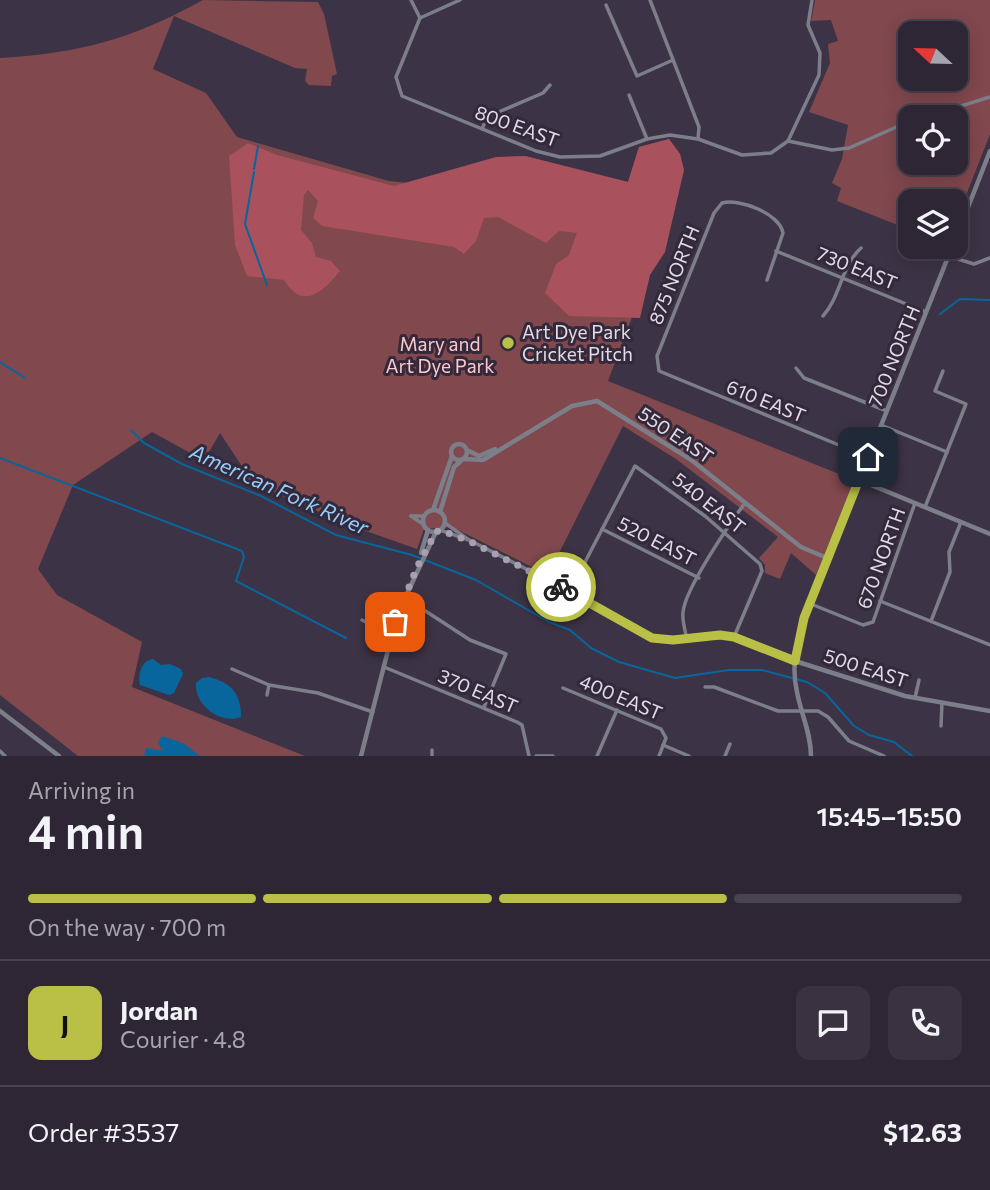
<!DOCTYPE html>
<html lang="en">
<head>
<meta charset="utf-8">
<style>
	:root { --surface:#2e2634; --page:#3a3240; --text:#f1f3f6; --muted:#a7a5ac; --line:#49434f; --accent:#bac045 }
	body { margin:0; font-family:Commissioner,sans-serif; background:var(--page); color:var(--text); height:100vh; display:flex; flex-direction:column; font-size:26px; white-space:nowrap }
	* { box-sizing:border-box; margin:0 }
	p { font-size:23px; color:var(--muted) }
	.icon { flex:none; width:38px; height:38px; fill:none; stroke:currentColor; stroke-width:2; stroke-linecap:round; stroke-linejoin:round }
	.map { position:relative; height:756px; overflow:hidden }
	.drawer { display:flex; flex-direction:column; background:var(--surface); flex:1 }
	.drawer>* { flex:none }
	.needle { width:46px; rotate:292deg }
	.controls { position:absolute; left:898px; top:21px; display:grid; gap:14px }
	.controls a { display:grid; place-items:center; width:70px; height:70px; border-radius:14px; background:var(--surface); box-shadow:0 4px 18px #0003,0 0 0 2px var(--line); font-size:35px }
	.pin { position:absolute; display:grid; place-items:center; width:60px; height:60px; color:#fff; margin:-30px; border-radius:14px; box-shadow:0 4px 10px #0006 }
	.courier { position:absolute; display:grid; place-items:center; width:70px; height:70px; margin:-35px; border:5px solid #bac045; border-radius:50%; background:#fff; color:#222; box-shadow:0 2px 9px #0007 }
	.summary em { font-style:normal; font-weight:600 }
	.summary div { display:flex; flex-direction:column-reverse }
	.summary { display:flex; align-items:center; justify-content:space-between; height:119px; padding:0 28px }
	h1 { font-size:46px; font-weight:600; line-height:52px }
	.bar { display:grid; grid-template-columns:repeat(4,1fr); gap:10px 7px; align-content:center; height:84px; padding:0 28px }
	.bar i { height:9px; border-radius:5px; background:var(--line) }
	.bar .current { background:var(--accent) }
	.bar p { grid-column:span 4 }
	.line { display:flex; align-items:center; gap:18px; padding:0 28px; border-top:2px solid var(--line) }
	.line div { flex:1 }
	.round { display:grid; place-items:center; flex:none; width:74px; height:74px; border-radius:14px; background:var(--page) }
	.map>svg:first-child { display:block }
	.green { fill:#81484e; fill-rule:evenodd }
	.forest { fill:#a9515c }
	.water { fill:#08669c }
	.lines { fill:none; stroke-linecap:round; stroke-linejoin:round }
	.stream { stroke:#08669c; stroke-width:2 }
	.minor { stroke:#7c7f89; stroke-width:3.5 }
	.tertiary { stroke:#7c7f89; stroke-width:4.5 }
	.done { stroke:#a8a0af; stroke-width:7; stroke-dasharray:0 12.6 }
	.route { stroke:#bac045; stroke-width:9 }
	.poi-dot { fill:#bac045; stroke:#33293b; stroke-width:2.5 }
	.labels { text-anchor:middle; stroke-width:6; stroke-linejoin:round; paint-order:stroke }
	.street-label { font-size:19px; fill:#e1dbe7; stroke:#33293b }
	.poi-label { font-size:19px; fill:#e1dbe7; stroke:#33293b; text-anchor:start }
	.park-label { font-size:19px; fill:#fbc8cb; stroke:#33293b }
	.water-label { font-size:21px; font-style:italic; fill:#93ccfa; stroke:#33293b }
</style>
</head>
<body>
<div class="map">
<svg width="990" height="756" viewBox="0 0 990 756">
	<rect width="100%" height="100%" fill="#3d3346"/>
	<g class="green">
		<path d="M 203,0 L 318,2 L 324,14 L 337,74 L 332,76 L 331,86 L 309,85 L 305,81 L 307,69 L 295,68 L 174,16 L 153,69 L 206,93 L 237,137 L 389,181 L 420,184 L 525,156 L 628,182 L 639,147 L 669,139 L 680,154 L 684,170 L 675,203 L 608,381 L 854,480 L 816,575 L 791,553 L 780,579 L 765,573 L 765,565 L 759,558 L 778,537 L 676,459 L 623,426 L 548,575 L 452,527 L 424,529 L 417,549 L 349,525 L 246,480 L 245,471 L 220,433 L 206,457 L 196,456 L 152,432 L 73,485 L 38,569 L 57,595 L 142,642 L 132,687 L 305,756 L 78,756 L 0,695 L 0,58 C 81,53 132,39 203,0 Z"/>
		<path d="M 815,0 L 990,0 L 990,134 L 956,221 L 956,201 L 910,201 L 910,230 L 837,201 L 841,188 L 832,183 L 842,159 L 848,125 L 809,112 L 830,63 L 828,44 L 838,41 L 831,20 L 811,21 ZM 910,33 L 956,33 L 956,79 L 910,79 ZM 910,117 L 956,117 L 956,163 L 910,163 Z"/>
	</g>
	<path class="forest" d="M 669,139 L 680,154 L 684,170 L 665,252 L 650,275 L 640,318 L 569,316 L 545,293 L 556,264 L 569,255 L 577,233 L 559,231 L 546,243 L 498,217 L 484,218 L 476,241 L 464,254 L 454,247 L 322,226 L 313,218 L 318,201 L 308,190 L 304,195 L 301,230 L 312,243 L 316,257 L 331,261 L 340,271 C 323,292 303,311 284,280 L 247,276 L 235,245 L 229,156 L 248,143 L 277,155 L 394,186 L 496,157 L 525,156 L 628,182 L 639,147 Z"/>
	<g class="water">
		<path d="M 153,659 L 161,665 L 170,664 L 181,669 L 183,674 L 174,693 L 169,695 L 140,685 C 138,674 141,661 153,659 Z"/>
		<path d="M 209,677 C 232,683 241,694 241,717 C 221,725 194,705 196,683 L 202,678 Z"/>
		<path d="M 162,736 L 183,743 L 200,756 L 144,756 L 146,748 L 163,751 L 158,743 Z"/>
	</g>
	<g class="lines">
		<g class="stream">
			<path d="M 254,169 L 258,146"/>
			<path d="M 254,172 L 245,224 L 267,285"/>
			<path d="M 940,314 L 960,299 L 990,300"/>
			<path d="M 0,362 L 25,378"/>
			<path d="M 131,430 L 144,443 L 182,464 L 261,496 L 336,535 L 412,555 L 476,580 L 549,622 L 570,630 L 591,648 L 619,662 L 675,678 L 729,670 L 762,670 L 807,682 L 825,693 L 854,726 L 869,735 L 894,742 L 912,756"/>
			<path d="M 0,458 L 242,551 L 244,557 L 236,581 L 346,638"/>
		</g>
		<g class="minor">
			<path d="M 411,0 L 420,18 L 396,77 L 402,96 L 536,151 L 560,157 L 600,156 L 647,139 L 670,135 L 698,139 L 742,155 L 771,153 L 788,141 L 819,75 L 820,53 L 808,25 L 812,0"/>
			<path d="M 650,0 L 699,127 L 698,139"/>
			<path d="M 606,5 L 637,76 L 673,60"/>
			<path d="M 420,18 L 460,0"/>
			<path d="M 629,95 L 647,139"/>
			<path d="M 926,117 L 990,97"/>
			<path d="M 482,129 L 487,117 L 543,93 L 550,85"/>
			<path d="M 788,141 L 832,150 L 849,148 L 910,121"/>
			<path d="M 776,251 L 926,312"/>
			<path d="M 948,256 L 974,264 L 990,258"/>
			<path d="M 767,280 L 783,233 C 780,214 740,198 722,203 L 714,213 L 657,356 L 659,371 L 868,457"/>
			<path d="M 823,316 C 841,296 841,266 861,248"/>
			<path d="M 796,368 L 804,378 L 887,411"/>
			<path d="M 881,425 L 947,452"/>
			<path d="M 925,507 L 966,404 L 935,391 L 943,371"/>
			<path d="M 411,516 L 423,524"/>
			<path d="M 411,516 L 424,516"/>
			<path d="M 445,523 L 469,540 L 595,604 L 641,634 L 662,640 L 734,637 L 795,661"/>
			<path d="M 602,529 L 699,578"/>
			<path d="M 440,530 L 469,540"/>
			<path d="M 570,591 L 635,466 L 705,516 L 760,564 L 762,571 L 734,637"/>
			<path d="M 404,597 L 470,640 L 506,654 L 484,707"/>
			<path d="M 880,601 L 990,645"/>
			<path d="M 811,604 L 863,625 L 873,622 L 915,503"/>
			<path d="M 362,620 L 391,636"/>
			<path d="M 931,621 L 950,572 L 949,552 L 961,522"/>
			<path d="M 687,639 C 685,630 682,621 683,612 C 685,589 730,523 745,503"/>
			<path d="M 384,667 L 517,722 L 522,725 L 529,756"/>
			<path d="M 232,669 L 269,685 L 318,693 L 373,712"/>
			<path d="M 705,687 L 714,687 L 778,711 L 818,711 L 828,717 L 849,741 L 884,756"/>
			<path d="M 563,688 L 661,729 L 666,738 L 659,756"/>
			<path d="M 267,695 L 269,685"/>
			<path d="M 915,698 L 919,680"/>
			<path d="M 941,726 L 942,703"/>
			<path d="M 663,745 L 689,756"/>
			<path d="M 0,751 L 5,756"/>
			<path d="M 432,756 L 432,750"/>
			<path d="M 536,756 L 553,756"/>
			<path d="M 597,756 L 617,710"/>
			<path d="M 725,756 L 730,744"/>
		</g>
		<g class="tertiary">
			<path d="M 956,238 L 990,151"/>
			<circle cx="459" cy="452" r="8"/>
			<path d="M 469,451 L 479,456 L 495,449"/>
			<path d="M 464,459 L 483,460 L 572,406 L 597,401 L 690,459 L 801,547 L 827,558"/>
			<path d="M 859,480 L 990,534"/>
			<path d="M 433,510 L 452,456"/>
			<circle cx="434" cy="521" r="11"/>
			<path d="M 440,512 L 454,467 L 461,461"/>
			<path d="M 421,553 L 428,530"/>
			<path d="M 795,661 L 905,696 L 990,711"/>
			<path d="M 0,711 L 59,756"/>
			<path d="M 361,756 L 397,615 L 436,532"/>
			<path d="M 811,756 C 811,733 801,714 797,692 C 792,671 795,648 801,627 L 952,247"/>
		</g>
	</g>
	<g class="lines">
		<path class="done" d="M 395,622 L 417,567 L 436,532 L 440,530 L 469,541 L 561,587"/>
		<path class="route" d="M 561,587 L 652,638 L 673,640 L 720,635 L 734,637 L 795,661 L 804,618 L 868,457"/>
	</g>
	<circle class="poi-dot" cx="508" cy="343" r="7"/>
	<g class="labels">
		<g class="street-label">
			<text transform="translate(517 126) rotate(20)" y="7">800 EAST</text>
			<text transform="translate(857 268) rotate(22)" y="7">730 EAST</text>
			<text transform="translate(674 275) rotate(-68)" y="7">875 NORTH</text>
			<text transform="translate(894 356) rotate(-68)" y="7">700 NORTH</text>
			<text transform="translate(766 401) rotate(22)" y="7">610 EAST</text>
			<text transform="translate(676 435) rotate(34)" y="7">550 EAST</text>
			<text transform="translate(709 503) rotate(38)" y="7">540 EAST</text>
			<text transform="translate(657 541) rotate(27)" y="7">520 EAST</text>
			<text transform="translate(881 558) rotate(-70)" y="7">670 NORTH</text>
			<text transform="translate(866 668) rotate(18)" y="7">500 EAST</text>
			<text transform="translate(478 691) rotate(23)" y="7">370 EAST</text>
			<text transform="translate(621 697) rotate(23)" y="7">400 EAST</text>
		</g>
		<g class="poi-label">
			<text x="522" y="339">Art Dye Park<tspan x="522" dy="22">Cricket Pitch</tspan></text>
		</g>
		<g class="park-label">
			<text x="440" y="351">Mary and<tspan x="440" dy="22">Art Dye Park</tspan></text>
		</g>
		<g class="water-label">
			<text transform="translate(279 490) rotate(24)" y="7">American Fork River</text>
		</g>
	</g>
</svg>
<div class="controls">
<a><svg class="needle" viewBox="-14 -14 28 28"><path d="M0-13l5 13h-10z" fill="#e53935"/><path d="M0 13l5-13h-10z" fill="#a7a5ac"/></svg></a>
<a><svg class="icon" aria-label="locate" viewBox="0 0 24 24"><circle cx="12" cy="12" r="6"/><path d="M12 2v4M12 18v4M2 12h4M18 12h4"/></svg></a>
<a><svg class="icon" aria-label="layers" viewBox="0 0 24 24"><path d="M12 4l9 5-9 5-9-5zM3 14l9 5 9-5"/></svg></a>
</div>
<div class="pin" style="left:395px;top:622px;background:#ea580c"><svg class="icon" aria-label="bag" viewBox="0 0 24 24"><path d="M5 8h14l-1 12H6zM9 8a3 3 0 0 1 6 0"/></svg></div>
<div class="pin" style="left:868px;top:457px;background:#1f2937"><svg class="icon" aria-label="home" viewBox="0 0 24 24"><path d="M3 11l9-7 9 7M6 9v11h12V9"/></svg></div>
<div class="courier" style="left:561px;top:587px"><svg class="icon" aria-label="bike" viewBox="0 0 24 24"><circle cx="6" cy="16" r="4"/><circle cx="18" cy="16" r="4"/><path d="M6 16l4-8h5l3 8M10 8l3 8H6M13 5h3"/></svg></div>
</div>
<section class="drawer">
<div class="summary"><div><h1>4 min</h1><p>Arriving in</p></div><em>15:45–15:50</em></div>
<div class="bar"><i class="current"></i><i class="current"></i><i class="current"></i><i></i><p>On the way · 700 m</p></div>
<div class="line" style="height:126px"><b class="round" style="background:var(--accent);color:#111">J</b><div><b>Jordan</b><p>Courier · 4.8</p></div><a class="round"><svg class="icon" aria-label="chat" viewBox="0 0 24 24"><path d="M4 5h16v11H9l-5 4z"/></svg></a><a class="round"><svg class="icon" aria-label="phone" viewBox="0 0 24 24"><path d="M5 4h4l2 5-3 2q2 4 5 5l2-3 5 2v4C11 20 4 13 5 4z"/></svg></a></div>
<div class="line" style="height:91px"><div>Order #3537</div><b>$12.63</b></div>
</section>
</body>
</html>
